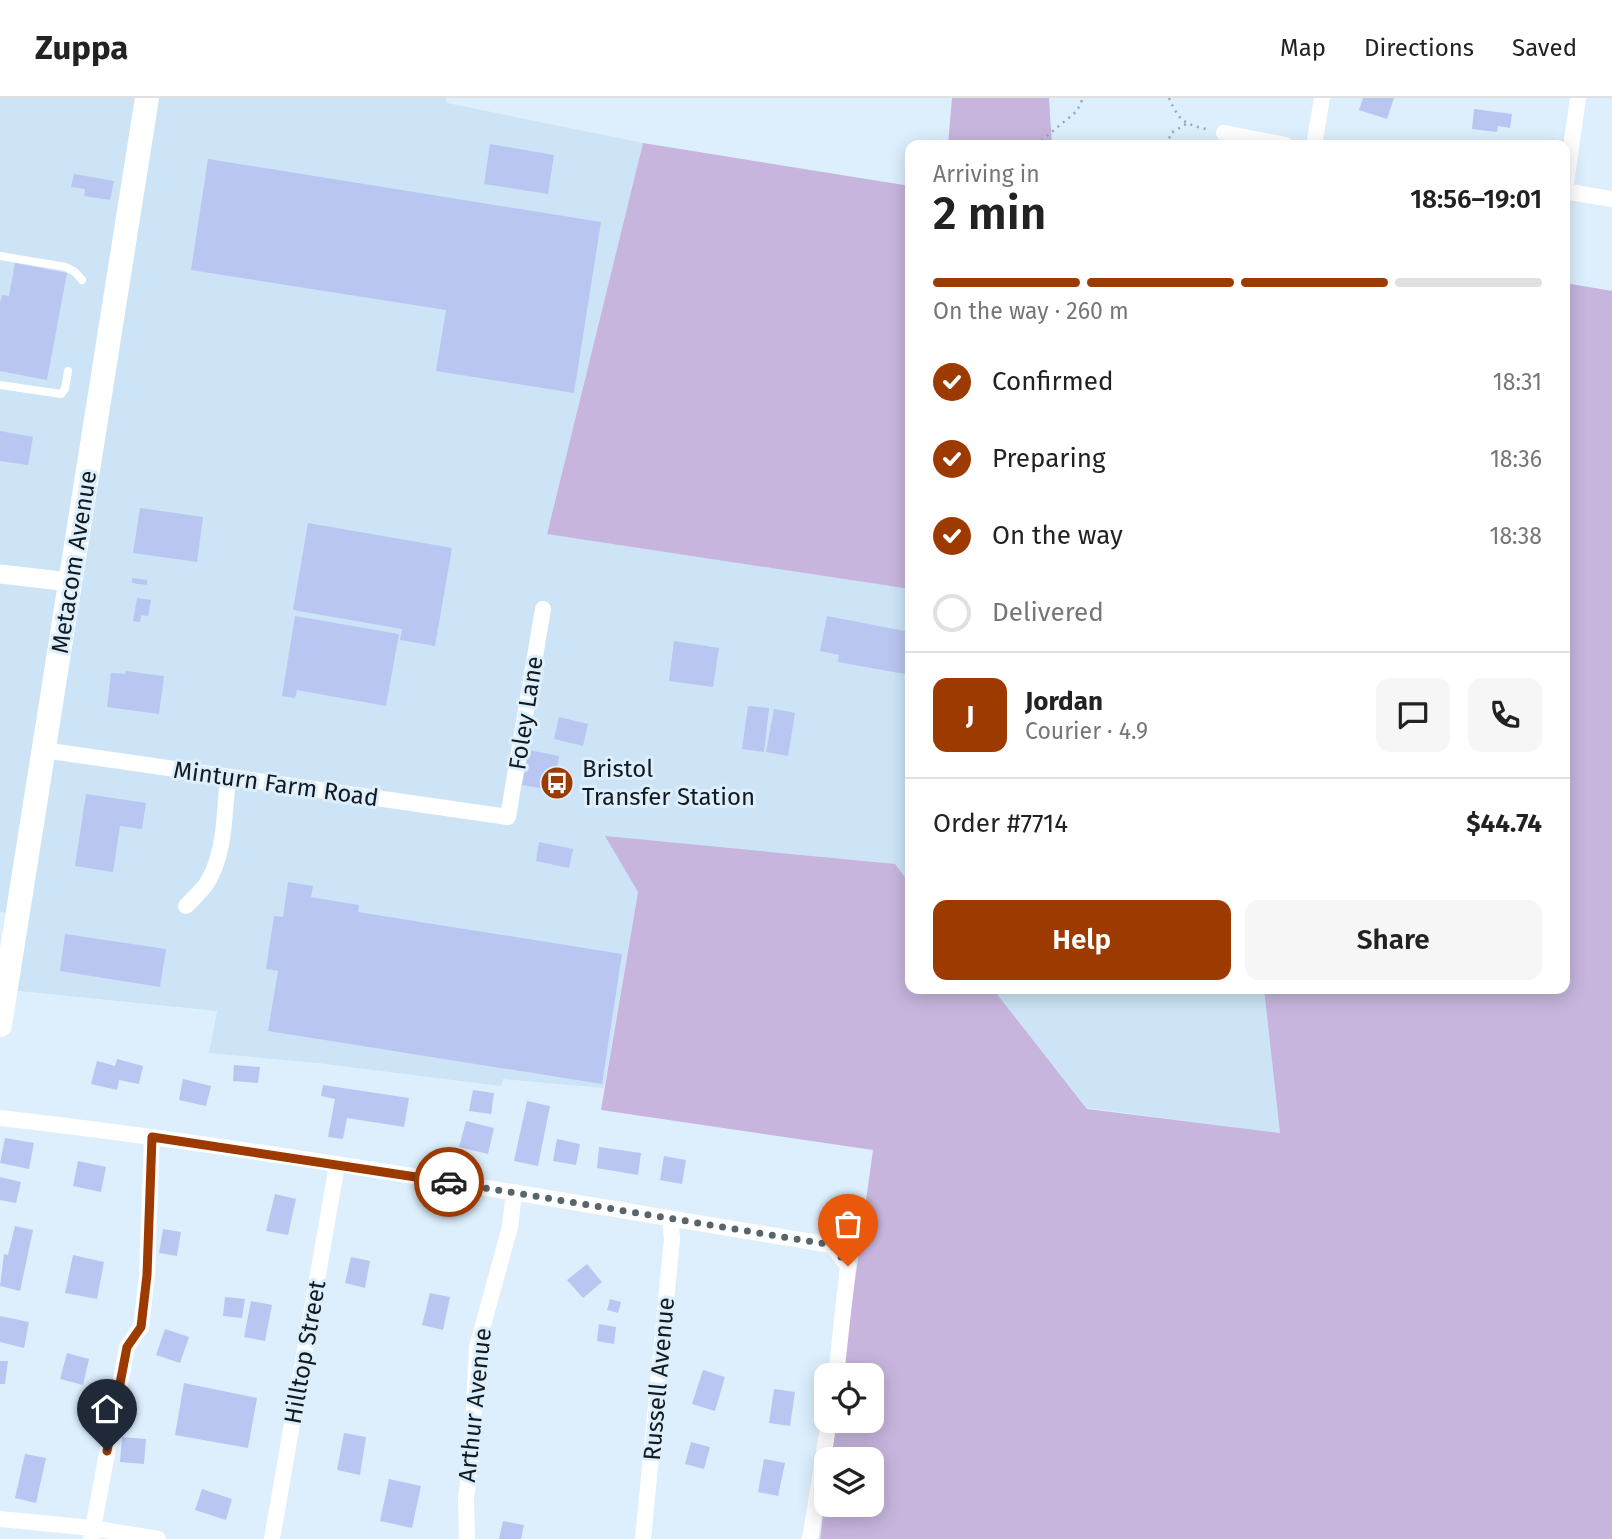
<!DOCTYPE html>
<html lang="en">
<head>
<meta charset="utf-8">
<style>
	:root { --surface:#fff; --page:#f6f6f6; --text:#222; --muted:#767676; --line:#e0e0e0; --accent:#9d3a00 }
	body { margin:0; font-family:"Fira Sans",sans-serif; background:var(--page); color:var(--text); height:100vh; display:flex; flex-direction:column; font-size:26px; white-space:nowrap }
	* { box-sizing:border-box; margin:0 }
	p { font-size:23px; color:var(--muted) }
	.icon { flex:none; width:38px; height:38px; fill:none; stroke:currentColor; stroke-width:2; stroke-linecap:round; stroke-linejoin:round }
	.map { position:relative; flex:1; overflow:hidden }
	.details { position:absolute; left:905px; top:42px; width:665px; height:854px; display:flex; flex-direction:column; background:var(--surface); border-radius:14px; box-shadow:0 4px 18px #0003 }
	.details>* { flex:none }
	.controls { position:absolute; left:814px; top:1265px; display:grid; gap:14px }
	.controls a { display:grid; place-items:center; width:70px; height:70px; border-radius:14px; background:var(--surface); box-shadow:0 4px 18px #0003; font-size:35px }
	.pin { position:absolute; display:grid; place-items:center; width:60px; height:60px; color:#fff; margin:-72px -30px; border-radius:50% 50% 50% 0; rotate:-45deg; box-shadow:0 0 7px #0007 }
	.pin .icon { rotate:45deg }
	.courier { position:absolute; display:grid; place-items:center; width:70px; height:70px; margin:-35px; border:5px solid #9d3a00; border-radius:50%; background:#fff; color:#222; box-shadow:0 2px 9px #0007 }
	.head em { font-style:normal; font-weight:600 }
	.head div { display:flex; flex-direction:column-reverse }
	.head { display:flex; align-items:center; justify-content:space-between; height:119px; padding:0 28px }
	h1 { font-size:46px; font-weight:600; line-height:52px }
	.bar { display:grid; grid-template-columns:repeat(4,1fr); gap:10px 7px; align-content:center; height:84px; padding:0 28px }
	.bar i { height:9px; border-radius:5px; background:var(--line) }
	.bar .on { background:var(--accent) }
	.bar p { grid-column:span 4 }
	.line { display:flex; align-items:center; gap:18px; padding:0 28px; border-top:2px solid var(--line) }
	.line div { flex:1 }
	.round { display:grid; place-items:center; flex:none; width:74px; height:74px; border-radius:14px; background:var(--page) }
	ol { padding:0 28px; list-style:none }
	li { display:flex; align-items:center; gap:21px; height:77px }
	li p { margin-inline-start:auto }
	li .icon { padding:7px; border-radius:50%; background:var(--accent); color:#fff; stroke-width:4 }
	li:last-child { color:var(--muted) }
	li i { width:38px; height:38px; border:4px solid var(--line); border-radius:50% }
	.button { display:flex; gap:14px; margin-top:auto; padding:14px 28px }
	.button a { flex:1; height:80px; border-radius:14px; background:var(--accent); color:#fff; font-size:28px; font-weight:600; line-height:80px; text-align:center }
	.button a+a { background:var(--page); color:var(--text) }
	header { display:flex; align-items:center; gap:42px; box-sizing:border-box; height:98px; padding:0 35px; background:var(--surface); border-bottom:2px solid var(--line) }
	header strong { font-size:33px }
	nav { display:flex; gap:38px; margin-inline-start:auto; font-size:24px }
	.map>svg:first-child { display:block }
	.built { fill:#cce4f6 }
	.green { fill:#c7b5dd }
	.building { fill:#bac6f2 }
	.lines { fill:none; stroke-linecap:round; stroke-linejoin:round }
	.path { stroke:#98a7b2; stroke-width:2.5; stroke-dasharray:2 5; stroke-linecap:butt }
	.service { stroke:#fff; stroke-width:8 }
	.minor { stroke:#fff; stroke-width:16 }
	.tertiary { stroke:#fff; stroke-width:19 }
	.primary { stroke:#fff; stroke-width:24 }
	.done { stroke:#59656d; stroke-width:7; stroke-dasharray:0 12.6 }
	.route { stroke:#9d3a00; stroke-width:9 }
	.labels { text-anchor:middle; stroke-width:6; stroke-linejoin:round; paint-order:stroke }
	.street-label { font-size:24px; fill:#121a20; stroke:#ddeffd }
	.poi-label { font-size:24px; fill:#121a20; stroke:#ddeffd; text-anchor:start }
</style>
</head>
<body>
<header>
<strong>Zuppa</strong>
<nav><a>Map</a><a>Directions</a><a>Saved</a></nav>
</header>
<div class="map">
<svg width="1612" height="1441" viewBox="0 0 1612 1441">
	<rect width="100%" height="100%" fill="#ddeffd"/>
	<g class="built">
		<path d="M 0,0 L 445,0 L 447,5 L 643,45 L 547,435 L 910,491 L 910,786 L 894,766 L 606,739 L 638,794 L 604,990 L 503,981 L 501,988 L 318,965 L 209,955 L 217,913 L 0,891 L 6,815 L 0,814 Z"/>
		<path d="M 993,891 L 1264,891 L 1280,1035 L 1087,1010 Z"/>
	</g>
	<g class="green">
		<path d="M 952,0 L 1049,0 L 1052,47 L 948,47 Z"/>
		<path d="M 643,45 L 910,88 L 910,491 L 547,436 Z"/>
		<path d="M 1565,185 L 1612,193 L 1612,1441 L 820,1441 L 826,1394 L 826,1407 L 872,1407 L 872,1362 L 831,1361 L 836,1323 L 872,1323 L 872,1278 L 842,1277 L 873,1052 L 601,1012 L 638,794 L 605,738 L 895,766 L 910,786 L 910,891 L 993,891 L 1087,1011 L 1280,1035 L 1264,891 L 1564,891 Z"/>
	</g>
	<g class="building">
		<path d="M 1363,0 L 1394,0 L 1387,21 L 1359,12 Z"/>
		<path d="M 1474,11 L 1512,16 L 1510,30 L 1498,28 L 1497,34 L 1472,31 Z"/>
		<path d="M 490,46 L 554,57 L 548,96 L 484,86 Z"/>
		<path d="M 208,61 L 601,124 L 574,295 L 436,273 L 446,212 L 191,172 Z"/>
		<path d="M 74,76 L 114,83 L 110,102 L 84,98 L 85,91 L 71,89 Z"/>
		<path d="M 1564,133 L 1570,133 L 1566,158 L 1564,158 Z"/>
		<path d="M 15,165 L 67,175 L 47,282 L 0,273 L 0,205 L 2,197 L 9,198 Z"/>
		<path d="M 0,333 L 33,339 L 28,367 L 0,363 Z"/>
		<path d="M 140,410 L 203,419 L 197,464 L 133,455 Z"/>
		<path d="M 308,425 L 452,450 L 435,548 L 400,542 L 402,531 L 293,512 Z"/>
		<path d="M 132,480 L 147,482 L 147,487 L 132,485 Z"/>
		<path d="M 137,500 L 151,502 L 148,518 L 141,517 L 140,524 L 133,523 Z"/>
		<path d="M 295,518 L 399,536 L 386,608 L 297,592 L 295,600 L 282,598 Z"/>
		<path d="M 827,518 L 910,534 L 910,577 L 838,564 L 839,557 L 820,553 Z"/>
		<path d="M 674,543 L 719,550 L 713,589 L 669,583 Z"/>
		<path d="M 126,573 L 164,578 L 159,616 L 107,609 L 111,575 L 125,576 Z"/>
		<path d="M 748,608 L 769,610 L 764,654 L 742,651 Z"/>
		<path d="M 774,611 L 795,615 L 788,658 L 766,654 Z"/>
		<path d="M 559,619 L 588,626 L 583,648 L 554,641 Z"/>
		<path d="M 529,652 L 559,658 L 557,671 L 571,673 L 567,695 L 522,687 Z"/>
		<path d="M 86,696 L 146,705 L 142,731 L 120,728 L 113,774 L 75,768 Z"/>
		<path d="M 539,744 L 573,751 L 569,770 L 536,763 Z"/>
		<path d="M 288,784 L 313,788 L 311,799 L 359,807 L 358,814 L 622,856 L 602,986 L 268,933 L 278,873 L 266,871 L 274,818 L 283,819 Z"/>
		<path d="M 65,836 L 166,851 L 160,889 L 60,873 Z"/>
		<path d="M 117,961 L 143,968 L 139,986 L 119,982 L 117,992 L 91,986 L 97,963 L 115,968 Z"/>
		<path d="M 234,967 L 260,969 L 258,985 L 233,983 Z"/>
		<path d="M 183,981 L 211,988 L 206,1008 L 179,1002 Z"/>
		<path d="M 323,987 L 409,1000 L 404,1029 L 347,1020 L 343,1041 L 328,1039 L 335,1001 L 321,998 Z"/>
		<path d="M 473,992 L 494,995 L 491,1016 L 469,1013 Z"/>
		<path d="M 527,1003 L 550,1008 L 538,1068 L 514,1063 Z"/>
		<path d="M 466,1023 L 494,1030 L 488,1056 L 459,1049 Z"/>
		<path d="M 5,1040 L 34,1045 L 29,1071 L 0,1065 Z"/>
		<path d="M 557,1041 L 580,1046 L 576,1067 L 553,1063 Z"/>
		<path d="M 599,1049 L 641,1055 L 638,1077 L 597,1070 Z"/>
		<path d="M 664,1058 L 686,1062 L 682,1086 L 660,1082 Z"/>
		<path d="M 78,1063 L 106,1069 L 101,1094 L 73,1088 Z"/>
		<path d="M 0,1079 L 21,1084 L 16,1105 L 0,1102 Z"/>
		<path d="M 275,1096 L 296,1101 L 288,1137 L 266,1133 Z"/>
		<path d="M 15,1128 L 33,1132 L 20,1193 L 0,1188 L 4,1156 L 8,1157 Z"/>
		<path d="M 163,1131 L 181,1134 L 177,1158 L 159,1155 Z"/>
		<path d="M 73,1157 L 104,1164 L 97,1201 L 65,1195 Z"/>
		<path d="M 351,1159 L 370,1163 L 365,1190 L 345,1185 Z"/>
		<path d="M 587,1166 L 602,1184 L 583,1200 L 567,1182 Z"/>
		<path d="M 430,1195 L 450,1199 L 443,1232 L 422,1227 Z"/>
		<path d="M 225,1199 L 245,1201 L 242,1220 L 223,1218 Z"/>
		<path d="M 610,1201 L 621,1204 L 618,1215 L 607,1212 Z"/>
		<path d="M 251,1203 L 272,1207 L 265,1243 L 244,1239 Z"/>
		<path d="M 0,1218 L 29,1224 L 24,1250 L 0,1244 Z"/>
		<path d="M 599,1226 L 616,1229 L 614,1246 L 597,1243 Z"/>
		<path d="M 165,1231 L 189,1239 L 180,1265 L 156,1257 Z"/>
		<path d="M 67,1255 L 89,1261 L 83,1287 L 60,1281 Z"/>
		<path d="M 0,1263 L 8,1263 L 5,1286 L 0,1286 Z"/>
		<path d="M 703,1272 L 725,1279 L 715,1313 L 692,1306 Z"/>
		<path d="M 184,1285 L 257,1300 L 248,1350 L 175,1337 Z"/>
		<path d="M 774,1291 L 795,1294 L 790,1328 L 769,1325 Z"/>
		<path d="M 344,1335 L 366,1339 L 360,1377 L 337,1372 Z"/>
		<path d="M 122,1339 L 146,1341 L 144,1366 L 120,1364 Z"/>
		<path d="M 691,1344 L 710,1349 L 704,1371 L 685,1366 Z"/>
		<path d="M 25,1356 L 46,1360 L 36,1405 L 15,1400 Z"/>
		<path d="M 764,1361 L 785,1365 L 778,1398 L 758,1394 Z"/>
		<path d="M 389,1381 L 421,1388 L 412,1430 L 380,1423 Z"/>
		<path d="M 202,1391 L 232,1401 L 226,1422 L 195,1412 Z"/>
		<path d="M 503,1423 L 524,1427 L 521,1441 L 499,1441 Z"/>
	</g>
	<g class="lines">
		<g class="path">
			<path d="M 1169,0 C 1180,25 1185,26 1210,32"/>
			<path d="M 1036,47 L 1077,13 L 1083,0"/>
			<path d="M 1167,47 L 1171,35 L 1186,26"/>
		</g>
		<g class="service">
			<path d="M 0,158 L 66,169 L 75,174 L 82,182"/>
			<path d="M 0,287 L 61,296 L 65,291 L 68,273"/>
		</g>
		<g class="minor">
			<path d="M 1224,35 L 1286,47"/>
			<path d="M 1314,47 L 1322,0"/>
			<path d="M 1564,93 L 1612,101"/>
			<path d="M 1565,93 L 1578,0"/>
			<path d="M 43,652 L 508,719 L 543,511"/>
			<path d="M 186,808 C 192,802 199,795 205,788 C 226,758 224,714 228,680"/>
			<path d="M 0,1020 C 279,1052 555,1102 832,1147 L 848,1168 L 836,1278"/>
			<path d="M 0,1421 L 92,1430 L 158,1441"/>
			<path d="M 91,1441 L 127,1249 L 141,1229 L 147,1177 L 152,1039"/>
			<path d="M 272,1441 L 337,1067"/>
			<path d="M 467,1441 L 466,1401 L 472,1350 L 477,1249 L 510,1129 L 514,1094"/>
			<path d="M 643,1441 L 672,1141 L 670,1121"/>
			<path d="M 810,1441 L 829,1323"/>
		</g>
		<path class="tertiary" d="M 0,476 L 70,484"/>
		<path class="primary" d="M 0,927 L 147,0"/>
	</g>
	<g class="lines">
		<path class="done" d="M 449,1084 L 832,1147 L 848,1168"/>
		<path class="route" d="M 107,1353 L 127,1249 L 141,1229 L 147,1177 L 152,1039 L 449,1084"/>
	</g>
	<defs>
		<symbol id="bus-disc" viewBox="-11 -11 22 22"><circle r="9.5" fill="#9d3a00" stroke="#ddeffd"/><path d="M-5-6H5V4H4V6H2V4H-2V6H-4V4H-5ZM-3.5-4V0h7V-4ZM-3.5 1.2v1.5H-2V1.2ZM2 1.2v1.5H3.5V1.2Z" fill="#fff"/></symbol>
	</defs>
	<g fill-rule="evenodd">
		<use href="#bus-disc" x="538" y="666" width="38" height="38"/>
	</g>
	<g class="labels">
		<g class="street-label">
			<text transform="translate(74 464) rotate(-81)" y="8">Metacom Avenue</text>
			<text transform="translate(526 615) rotate(-81)" y="8">Foley Lane</text>
			<text transform="translate(276 686) rotate(8)" y="8">Minturn Farm Road</text>
			<text transform="translate(305 1254) rotate(-80)" y="8">Hilltop Street</text>
			<text transform="translate(659 1281) rotate(-85)" y="8">Russell Avenue</text>
			<text transform="translate(475 1307) rotate(-84)" y="8">Arthur Avenue</text>
		</g>
		<g class="poi-label">
			<text x="582" y="679">Bristol<tspan x="582" dy="28">Transfer Station</tspan></text>
		</g>
	</g>
</svg>
<div class="controls">
<a><svg class="icon" aria-label="locate" viewBox="0 0 24 24"><circle cx="12" cy="12" r="6"/><path d="M12 2v4M12 18v4M2 12h4M18 12h4"/></svg></a>
<a><svg class="icon" aria-label="layers" viewBox="0 0 24 24"><path d="M12 4l9 5-9 5-9-5zM3 14l9 5 9-5"/></svg></a>
</div>
<div class="pin" style="left:848px;top:1168px;background:#ea580c"><svg class="icon" aria-label="bag" viewBox="0 0 24 24"><path d="M5 8h14l-1 12H6zM9 8a3 3 0 0 1 6 0"/></svg></div>
<div class="pin" style="left:107px;top:1353px;background:#1f2937"><svg class="icon" aria-label="home" viewBox="0 0 24 24"><path d="M3 11l9-7 9 7M6 9v11h12V9"/></svg></div>
<div class="courier" style="left:449px;top:1084px"><svg class="icon" aria-label="car" viewBox="0 0 24 24"><path d="M5 17H2v-5l4-1 3-4h7l3 4 3 1v5h-3M9 17h6M6 11h13"/><circle cx="7" cy="17" r="2"/><circle cx="17" cy="17" r="2"/></svg></div>
<section class="details">
<div class="head"><div><h1>2 min</h1><p>Arriving in</p></div><em>18:56–19:01</em></div>
<div class="bar"><i class="on"></i><i class="on"></i><i class="on"></i><i></i><p>On the way · 260 m</p></div>
<ol>
<li><svg class="icon" aria-label="check" viewBox="0 0 24 24"><path d="M5 12l5 5 9-10"/></svg>Confirmed<p>18:31</p></li>
<li><svg class="icon" aria-label="check" viewBox="0 0 24 24"><path d="M5 12l5 5 9-10"/></svg>Preparing<p>18:36</p></li>
<li><svg class="icon" aria-label="check" viewBox="0 0 24 24"><path d="M5 12l5 5 9-10"/></svg>On the way<p>18:38</p></li>
<li><i></i>Delivered</li>
</ol>
<div class="line" style="height:126px"><b class="round" style="background:var(--accent);color:#fff">J</b><div><b>Jordan</b><p>Courier · 4.9</p></div><a class="round"><svg class="icon" aria-label="chat" viewBox="0 0 24 24"><path d="M4 5h16v11H9l-5 4z"/></svg></a><a class="round"><svg class="icon" aria-label="phone" viewBox="0 0 24 24"><path d="M5 4h4l2 5-3 2q2 4 5 5l2-3 5 2v4C11 20 4 13 5 4z"/></svg></a></div>
<div class="line" style="height:91px"><div>Order #7714</div><b>$44.74</b></div>
<div class="button"><a>Help</a><a>Share</a></div>
</section>
</div>
</body>
</html>
